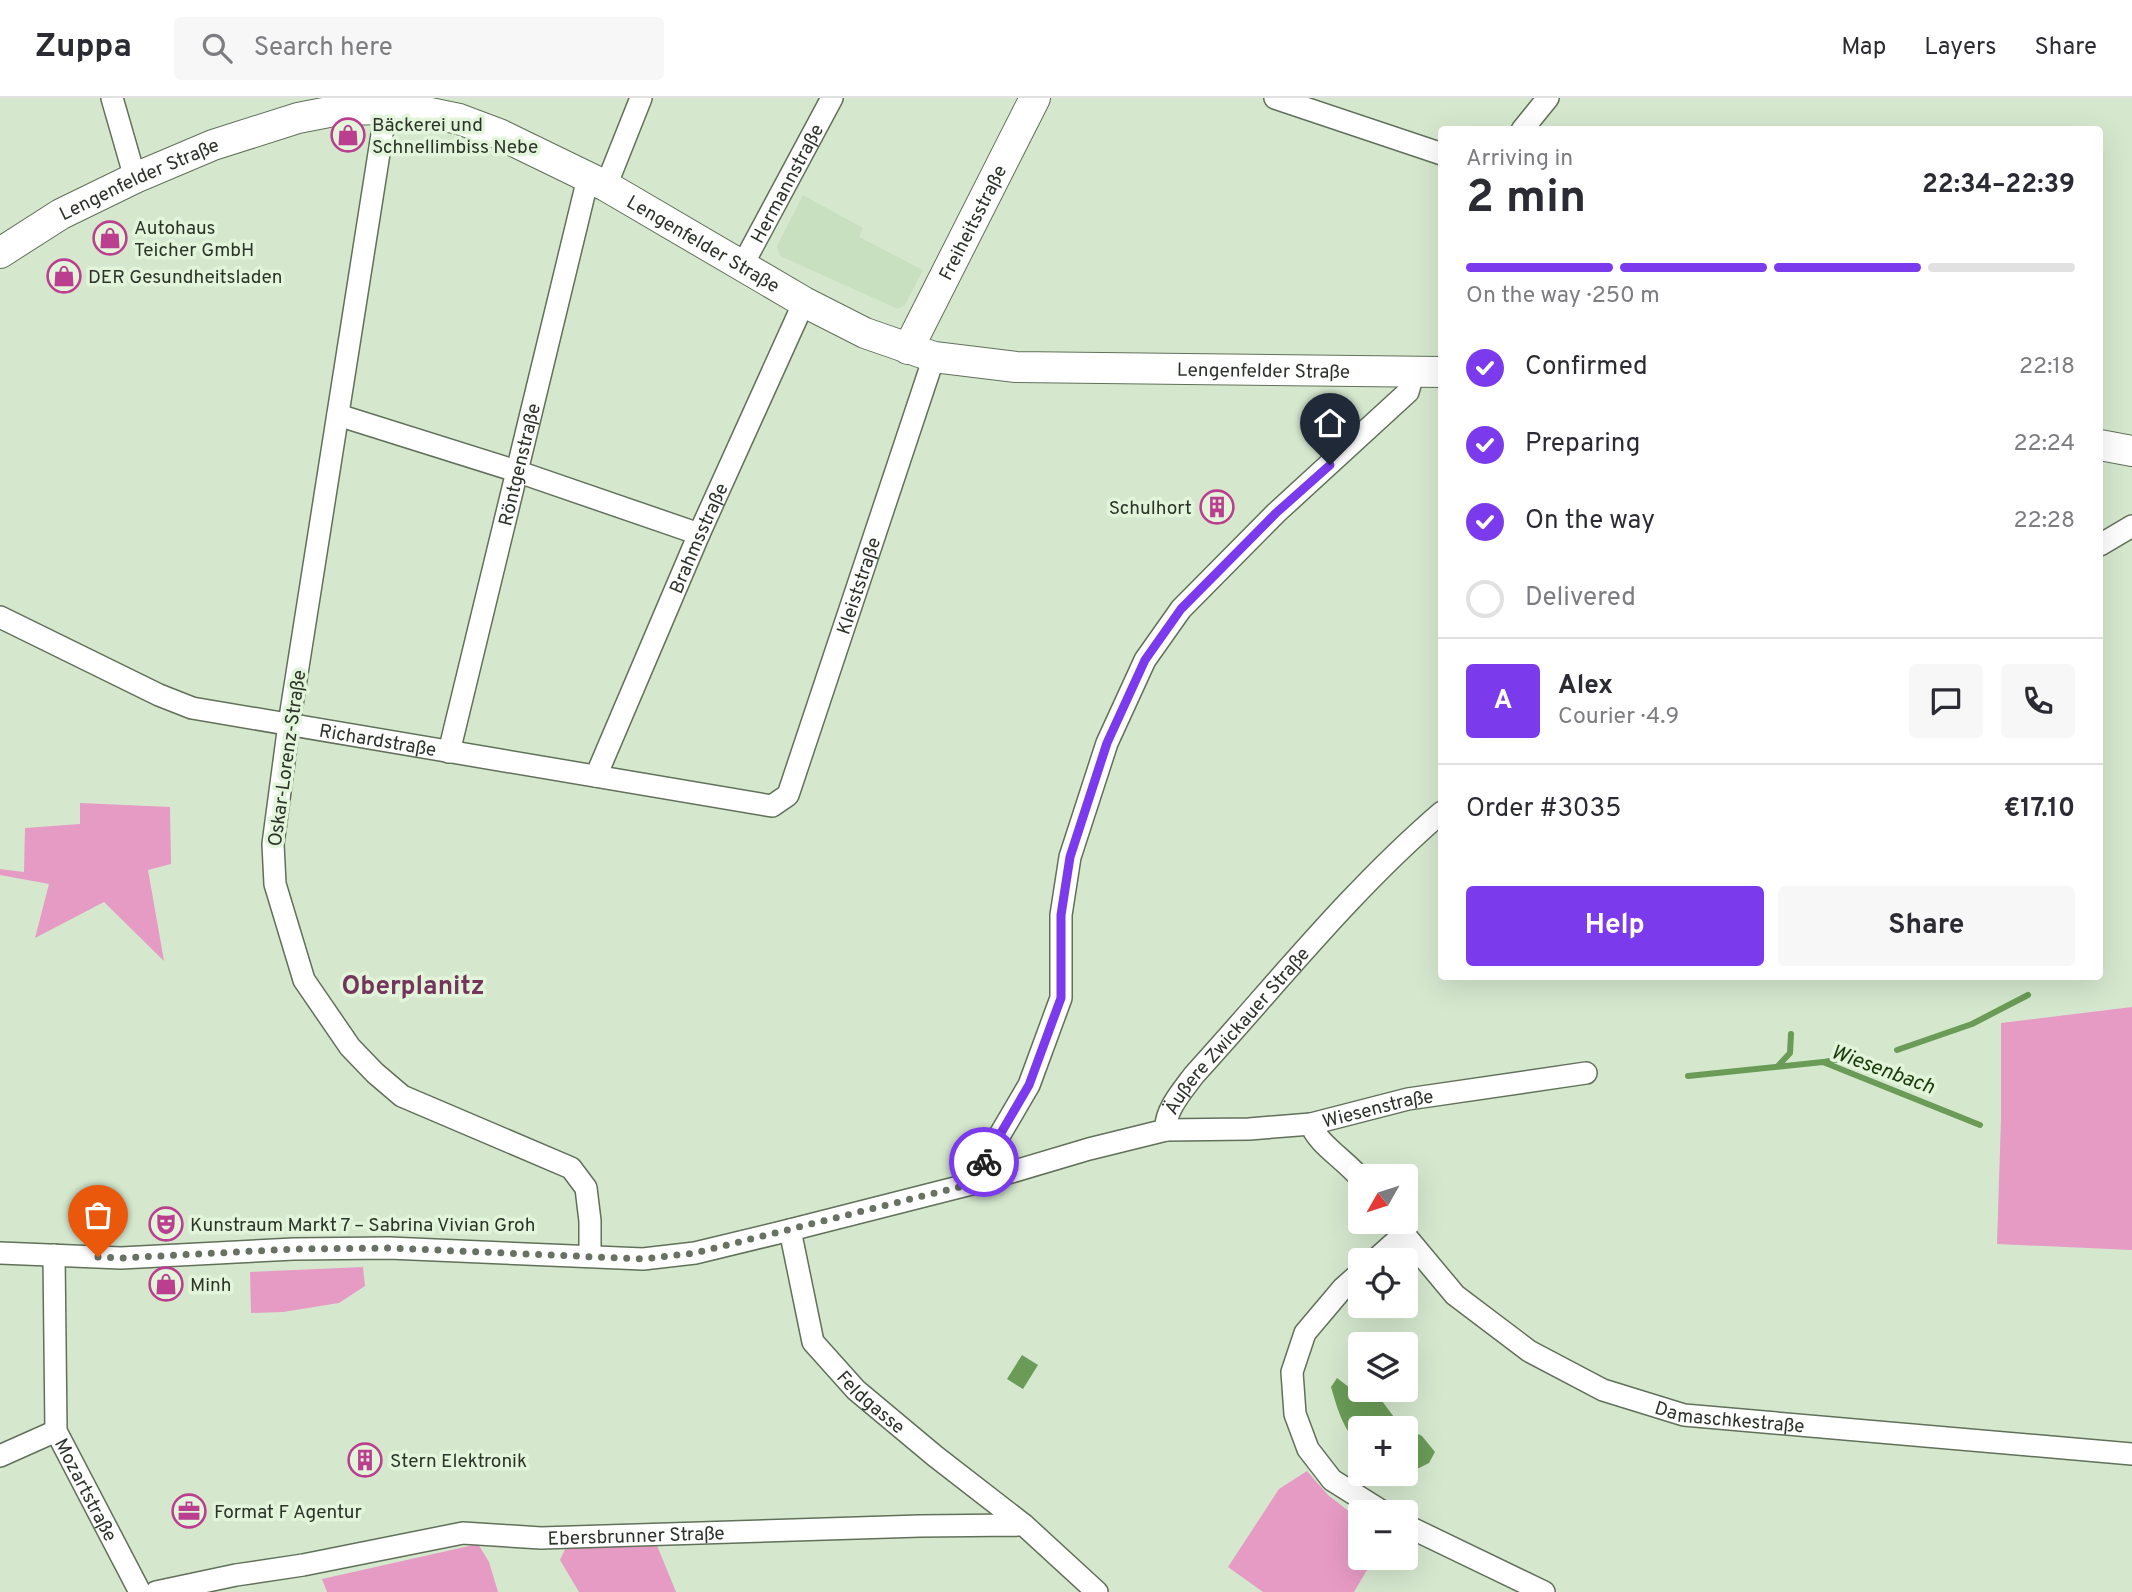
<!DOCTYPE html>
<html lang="en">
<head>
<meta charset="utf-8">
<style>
	:root { --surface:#fff; --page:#f7f7f7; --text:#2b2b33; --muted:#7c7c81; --line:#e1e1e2; --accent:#7c3aed }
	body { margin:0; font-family:Overpass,sans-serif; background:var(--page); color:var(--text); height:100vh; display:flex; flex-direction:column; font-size:26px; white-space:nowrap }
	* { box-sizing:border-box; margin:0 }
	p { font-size:23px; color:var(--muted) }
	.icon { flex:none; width:38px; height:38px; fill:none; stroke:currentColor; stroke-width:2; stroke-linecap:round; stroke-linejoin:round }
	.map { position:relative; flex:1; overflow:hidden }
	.side { position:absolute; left:1438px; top:28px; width:665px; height:854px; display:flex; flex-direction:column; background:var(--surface); border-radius:7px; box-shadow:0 7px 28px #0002 }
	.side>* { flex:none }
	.needle { width:46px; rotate:231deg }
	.tools { position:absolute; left:1348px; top:1066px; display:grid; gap:14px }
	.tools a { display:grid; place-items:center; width:70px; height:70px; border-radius:7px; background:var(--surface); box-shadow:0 7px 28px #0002; font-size:35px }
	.pin { position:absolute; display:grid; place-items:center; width:60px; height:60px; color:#fff; margin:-72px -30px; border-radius:50% 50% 50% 0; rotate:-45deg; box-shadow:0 0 7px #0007 }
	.pin .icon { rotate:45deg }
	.courier { position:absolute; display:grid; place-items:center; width:70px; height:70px; margin:-35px; border:5px solid #7c3aed; border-radius:50%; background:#fff; color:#222; box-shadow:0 2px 9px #0007 }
	.head em { font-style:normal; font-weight:700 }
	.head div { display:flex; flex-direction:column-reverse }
	.head { display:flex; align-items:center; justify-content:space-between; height:119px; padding:0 28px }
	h1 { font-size:46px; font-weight:700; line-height:52px }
	.bar { display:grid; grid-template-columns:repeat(4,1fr); gap:10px 7px; align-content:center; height:84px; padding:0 28px }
	.bar i { height:9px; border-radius:5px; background:var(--line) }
	.bar .active { background:var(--accent) }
	.bar p { grid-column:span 4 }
	.line { display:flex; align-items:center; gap:18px; padding:0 28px; border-top:2px solid var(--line) }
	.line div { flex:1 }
	.round { display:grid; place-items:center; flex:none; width:74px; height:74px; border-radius:7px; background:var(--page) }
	ol { padding:0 28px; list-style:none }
	li { display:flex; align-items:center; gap:21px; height:77px }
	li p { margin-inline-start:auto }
	li .icon { padding:7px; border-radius:50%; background:var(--accent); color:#fff; stroke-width:4 }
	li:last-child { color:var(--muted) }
	li i { width:38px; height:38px; border:4px solid var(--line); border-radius:50% }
	.cta { display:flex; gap:14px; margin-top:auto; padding:14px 28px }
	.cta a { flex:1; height:80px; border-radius:7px; background:var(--accent); color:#fff; font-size:28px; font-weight:700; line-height:80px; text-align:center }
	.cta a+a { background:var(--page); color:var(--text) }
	header { display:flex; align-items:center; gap:42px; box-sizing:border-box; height:98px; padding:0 35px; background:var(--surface); border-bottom:2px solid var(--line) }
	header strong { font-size:33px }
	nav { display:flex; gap:38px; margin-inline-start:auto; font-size:24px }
	.search { width:490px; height:63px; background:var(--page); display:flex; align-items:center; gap:18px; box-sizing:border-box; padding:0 24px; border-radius:7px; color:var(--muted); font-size:26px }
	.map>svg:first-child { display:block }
	.built { fill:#c8e0c0 }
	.green { fill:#e69bc5 }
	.water { fill:#6a9c57 }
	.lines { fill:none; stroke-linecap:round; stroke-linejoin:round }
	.stream { stroke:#6a9c57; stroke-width:6 }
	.street-casing { stroke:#607059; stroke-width:24 }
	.secondary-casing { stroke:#607059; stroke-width:32 }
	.street { stroke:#fff; stroke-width:21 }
	.secondary { stroke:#fff; stroke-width:30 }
	.done { stroke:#677263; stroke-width:7; stroke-dasharray:0 12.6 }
	.route { stroke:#7c3aed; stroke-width:9 }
	.labels { text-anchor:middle; stroke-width:7; stroke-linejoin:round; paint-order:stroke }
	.poi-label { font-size:19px; fill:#2c3329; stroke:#e2f5db; text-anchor:start }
	.street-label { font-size:19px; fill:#2c3329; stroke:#e2f5db }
	.water-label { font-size:21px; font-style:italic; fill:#193a09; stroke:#e2f5db }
	.district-label { font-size:26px; font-weight:bold; fill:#73355b; stroke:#e2f5db }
</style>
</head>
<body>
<header>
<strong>Zuppa</strong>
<div class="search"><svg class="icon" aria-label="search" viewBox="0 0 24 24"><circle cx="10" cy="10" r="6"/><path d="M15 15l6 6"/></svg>Search here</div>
<nav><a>Map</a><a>Layers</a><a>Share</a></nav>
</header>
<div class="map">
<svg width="2132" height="1494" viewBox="0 0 2132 1494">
	<rect width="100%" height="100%" fill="#d5e8ce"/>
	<path class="built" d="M 803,97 L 863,130 L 859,139 L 923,172 L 905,207 L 898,211 L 780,158 L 777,148 Z"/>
	<g class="green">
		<path d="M 80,705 L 170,709 L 171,766 L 148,772 L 164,863 L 104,804 L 35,840 L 49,786 L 0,777 L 0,771 L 24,774 L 25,730 L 80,726 Z"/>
		<path d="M 2132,909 L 2132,1152 L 1997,1146 L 2001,1020 L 2001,925 Z"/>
		<path d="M 363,1169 L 365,1188 L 339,1205 L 283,1214 L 251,1215 L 250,1174 Z"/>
		<path d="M 1307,1373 L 1328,1397 L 1360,1422 L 1360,1460 L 1374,1460 L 1354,1494 L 1263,1494 L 1228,1469 L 1279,1391 Z"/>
		<path d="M 656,1445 L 676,1494 L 579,1494 L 560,1462 L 567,1447 Z"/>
		<path d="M 478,1446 L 489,1464 L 498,1494 L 327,1494 L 322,1481 Z"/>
	</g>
	<g class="water">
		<path d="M 1022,1257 L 1038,1267 L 1023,1291 L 1007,1281 Z"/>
		<path d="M 1337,1280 L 1350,1290 L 1376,1295 L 1400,1327 L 1422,1338 L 1435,1354 L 1429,1365 L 1417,1371 L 1405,1368 L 1405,1330 L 1360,1330 L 1360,1347 C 1343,1333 1337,1309 1331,1289 Z"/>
	</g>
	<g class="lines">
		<g class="stream">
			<path d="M 1897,952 L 1972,926 L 2028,897"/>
			<path d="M 1824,964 L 1857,958"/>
			<path d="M 1778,968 L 1790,955 L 1791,936"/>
			<path d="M 1688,978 L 1823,964 L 1980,1027"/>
		</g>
		<defs>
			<g id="street">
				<path d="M 112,0 L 135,80"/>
				<path d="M 1275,0 L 1442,56"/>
				<path d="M 386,11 L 289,626 L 273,746 L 275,786 L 304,882 L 350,949 L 375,975 L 402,998 L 571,1070 L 586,1090 L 590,1123 L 590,1158"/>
				<path d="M 1522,32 L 1548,0"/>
				<path d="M 606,88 L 641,0"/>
				<path id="s1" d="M 742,168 L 832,0"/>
				<path d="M 338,317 L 516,373 L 699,436"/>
				<path d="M 2100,447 L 2132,428"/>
				<path id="s2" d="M 0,519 L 159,597 L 192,610 L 772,708 L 788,697 L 934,259"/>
				<path id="s3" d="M 449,654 L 588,80"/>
				<path id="s4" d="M 596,678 L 699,436 L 804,204"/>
				<path d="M 1311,1026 C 1315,1044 1348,1064 1360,1080"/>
				<path id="s5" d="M 1166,1032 L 1249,1031 L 1311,1026 L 1408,1001 L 1586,975"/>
				<path d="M 971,1086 L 1029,987 L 1061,900 L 1061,817 L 1070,759 L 1107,645 L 1145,562 L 1181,511 L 1276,415 L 1408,294 L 1414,273"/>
				<path id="s6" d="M 1394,1124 L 1455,1197 L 1529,1253 L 1603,1292 L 1684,1317 L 2132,1356"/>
				<path id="s7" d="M 790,1132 L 813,1244 L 856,1292 L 935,1358 L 1024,1427"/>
				<path id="s8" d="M 0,1155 L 121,1160 L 294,1151 L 389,1150 L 643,1161 L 695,1155 L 790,1132 L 971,1086 L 1089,1051 L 1166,1032 C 1164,1013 1183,992 1194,977 C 1275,888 1350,793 1442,714"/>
				<path id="s9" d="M 54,1157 L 56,1333 L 140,1494"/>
				<path d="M 1375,1162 L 1404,1136"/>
				<path d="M 1360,1175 L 1343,1190 L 1305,1235 L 1292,1274 L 1295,1316 L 1308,1351 L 1332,1382 L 1383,1414"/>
				<path d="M 0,1358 L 56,1333"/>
				<path d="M 1405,1427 L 1544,1494"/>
				<path id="s10" d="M 156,1494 L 236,1477 L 303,1467 L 463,1435 L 541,1440 L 920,1428 L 1024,1427 L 1097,1494"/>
			</g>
			<g id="secondary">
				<path id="s11" d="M 0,155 L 61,116 L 135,80 L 213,47 L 298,20 L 339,12 L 386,11 L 421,13 L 459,21 L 499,36 L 606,88 L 804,204 L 865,235 L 934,259 L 1016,269 L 1442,274"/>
				<path id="s12" d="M 908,251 L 1035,0"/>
				<path d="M 2100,347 L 2132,353"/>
			</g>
		</defs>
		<use href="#street" class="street-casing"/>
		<use href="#secondary" class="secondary-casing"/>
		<use href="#street" class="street"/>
		<use href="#secondary" class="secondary"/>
	</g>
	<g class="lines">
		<path class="done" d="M 98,1159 L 121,1160 L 294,1151 L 389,1150 L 643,1161 L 695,1155 L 971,1086 L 984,1064"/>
		<path class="route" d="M 984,1064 L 1029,987 L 1061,900 L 1061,817 L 1070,759 L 1107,645 L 1145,562 L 1181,511 L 1276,415 L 1330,367"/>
	</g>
	<defs>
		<symbol id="shop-ring" viewBox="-11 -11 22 22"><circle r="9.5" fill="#e2f5db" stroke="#bb3f8f" stroke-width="1.5"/><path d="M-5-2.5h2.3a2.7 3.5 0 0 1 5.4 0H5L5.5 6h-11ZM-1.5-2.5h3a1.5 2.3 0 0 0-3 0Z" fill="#bb3f8f"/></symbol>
		<symbol id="building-ring" viewBox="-11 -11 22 22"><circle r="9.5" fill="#e2f5db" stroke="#bb3f8f" stroke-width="1.5"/><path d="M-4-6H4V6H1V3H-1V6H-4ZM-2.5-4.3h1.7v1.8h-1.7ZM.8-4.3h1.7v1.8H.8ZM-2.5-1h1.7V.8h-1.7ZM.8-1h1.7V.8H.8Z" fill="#bb3f8f"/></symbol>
		<symbol id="theatre-ring" viewBox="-11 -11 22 22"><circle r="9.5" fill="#e2f5db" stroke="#bb3f8f" stroke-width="1.5"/><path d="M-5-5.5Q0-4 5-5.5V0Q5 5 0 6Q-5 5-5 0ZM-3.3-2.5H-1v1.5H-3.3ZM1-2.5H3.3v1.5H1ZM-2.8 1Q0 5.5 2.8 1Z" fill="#bb3f8f"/></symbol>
		<symbol id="office-ring" viewBox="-11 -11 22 22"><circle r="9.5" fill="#e2f5db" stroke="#bb3f8f" stroke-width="1.5"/><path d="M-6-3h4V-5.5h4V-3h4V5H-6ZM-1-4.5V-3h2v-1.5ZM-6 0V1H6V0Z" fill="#bb3f8f"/></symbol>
	</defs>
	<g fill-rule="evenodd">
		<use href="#shop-ring" x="329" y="18" width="38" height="38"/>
		<use href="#shop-ring" x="91" y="121" width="38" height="38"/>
		<use href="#shop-ring" x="45" y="159" width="38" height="38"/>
		<use href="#building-ring" x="1198" y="390" width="38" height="38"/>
		<use href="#theatre-ring" x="147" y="1107" width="38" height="38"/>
		<use href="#shop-ring" x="147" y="1167" width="38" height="38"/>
		<use href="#building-ring" x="346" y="1343" width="38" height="38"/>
		<use href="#office-ring" x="170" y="1394" width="38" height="38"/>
	</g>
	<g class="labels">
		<g class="poi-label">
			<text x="372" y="33">Bäckerei und<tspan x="372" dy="22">Schnellimbiss Nebe</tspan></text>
			<text x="134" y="136">Autohaus<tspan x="134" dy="22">Teicher GmbH</tspan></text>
			<text x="88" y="185">DER Gesundheitsladen</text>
			<text x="1192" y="416" text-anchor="end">Schulhort</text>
			<text x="190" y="1133">Kunstraum Markt 7 – Sabrina Vivian Groh</text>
			<text x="190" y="1193">Minh</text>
			<text x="390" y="1369">Stern Elektronik</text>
			<text x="214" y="1420">Format F Agentur</text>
		</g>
		<g class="street-label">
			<text dy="7" stroke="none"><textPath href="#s11" startOffset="158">Lengenfelder Straße</textPath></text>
			<text dy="7" stroke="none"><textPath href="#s1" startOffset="94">Hermannstraße</textPath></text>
			<text dy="7" stroke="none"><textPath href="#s12" startOffset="142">Freiheitsstraße</textPath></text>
			<text dy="7" stroke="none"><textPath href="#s11" startOffset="766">Lengenfelder Straße</textPath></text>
			<text dy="7" stroke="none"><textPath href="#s11" startOffset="1354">Lengenfelder Straße</textPath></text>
			<text dy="7" stroke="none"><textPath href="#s3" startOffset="296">Röntgenstraße</textPath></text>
			<text dy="7" stroke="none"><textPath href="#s4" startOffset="259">Brahmsstraße</textPath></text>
			<text dy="7" stroke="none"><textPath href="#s2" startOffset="1041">Kleiststraße</textPath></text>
			<text dy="7" stroke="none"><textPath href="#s2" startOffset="401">Richardstraße</textPath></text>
			<text transform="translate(286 660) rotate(-82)" y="7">Oskar-Lorenz-Straße</text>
			<text dy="7" stroke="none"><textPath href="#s8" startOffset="1307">Äußere Zwickauer Straße</textPath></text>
			<text dy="7" stroke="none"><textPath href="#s5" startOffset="214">Wiesenstraße</textPath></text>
			<text dy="7" stroke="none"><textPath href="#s7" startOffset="198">Feldgasse</textPath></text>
			<text dy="7" stroke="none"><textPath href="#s6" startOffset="402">Damaschkestraße</textPath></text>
			<text dy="7" stroke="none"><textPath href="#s9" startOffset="242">Mozartstraße</textPath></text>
			<text dy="7" stroke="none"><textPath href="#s10" startOffset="486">Ebersbrunner Straße</textPath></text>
		</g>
		<g class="water-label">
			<text transform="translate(1883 971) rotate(20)" y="7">Wiesenbach</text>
		</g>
		<g class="district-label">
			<text x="413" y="896">Oberplanitz</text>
		</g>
	</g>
</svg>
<div class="tools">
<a><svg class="needle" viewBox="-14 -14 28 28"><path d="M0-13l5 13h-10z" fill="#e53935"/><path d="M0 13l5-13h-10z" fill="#7c7c81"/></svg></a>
<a><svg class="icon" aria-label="locate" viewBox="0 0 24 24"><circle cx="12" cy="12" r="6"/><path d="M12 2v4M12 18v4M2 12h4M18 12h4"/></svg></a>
<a><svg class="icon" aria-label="layers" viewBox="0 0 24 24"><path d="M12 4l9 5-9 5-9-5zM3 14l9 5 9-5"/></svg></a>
<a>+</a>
<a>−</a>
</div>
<div class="pin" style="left:98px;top:1159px;background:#ea580c"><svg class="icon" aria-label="bag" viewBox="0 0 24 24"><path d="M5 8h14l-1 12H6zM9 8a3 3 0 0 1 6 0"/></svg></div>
<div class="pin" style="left:1330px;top:367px;background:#1f2937"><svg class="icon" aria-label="home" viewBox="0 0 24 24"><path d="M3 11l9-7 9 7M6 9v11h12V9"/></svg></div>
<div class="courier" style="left:984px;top:1064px"><svg class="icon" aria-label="bike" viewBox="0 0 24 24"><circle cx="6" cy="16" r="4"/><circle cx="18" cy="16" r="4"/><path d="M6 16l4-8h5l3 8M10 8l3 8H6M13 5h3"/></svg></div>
<section class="side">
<div class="head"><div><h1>2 min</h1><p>Arriving in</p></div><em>22:34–22:39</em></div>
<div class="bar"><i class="active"></i><i class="active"></i><i class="active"></i><i></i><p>On the way · 250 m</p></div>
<ol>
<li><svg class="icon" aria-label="check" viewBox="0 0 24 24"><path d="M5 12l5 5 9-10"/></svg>Confirmed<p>22:18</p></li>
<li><svg class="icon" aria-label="check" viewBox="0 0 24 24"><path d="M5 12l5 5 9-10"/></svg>Preparing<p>22:24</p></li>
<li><svg class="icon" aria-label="check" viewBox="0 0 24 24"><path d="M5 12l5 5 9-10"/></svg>On the way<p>22:28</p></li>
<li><i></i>Delivered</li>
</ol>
<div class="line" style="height:126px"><b class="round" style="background:var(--accent);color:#fff">A</b><div><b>Alex</b><p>Courier · 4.9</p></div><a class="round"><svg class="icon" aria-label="chat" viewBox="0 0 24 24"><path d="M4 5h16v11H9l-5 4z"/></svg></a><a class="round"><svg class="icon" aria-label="phone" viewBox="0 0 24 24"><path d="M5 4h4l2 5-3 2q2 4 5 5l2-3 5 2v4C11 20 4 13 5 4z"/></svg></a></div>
<div class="line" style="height:91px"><div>Order #3035</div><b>€17.10</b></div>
<div class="cta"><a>Help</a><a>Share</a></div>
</section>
</div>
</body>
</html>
